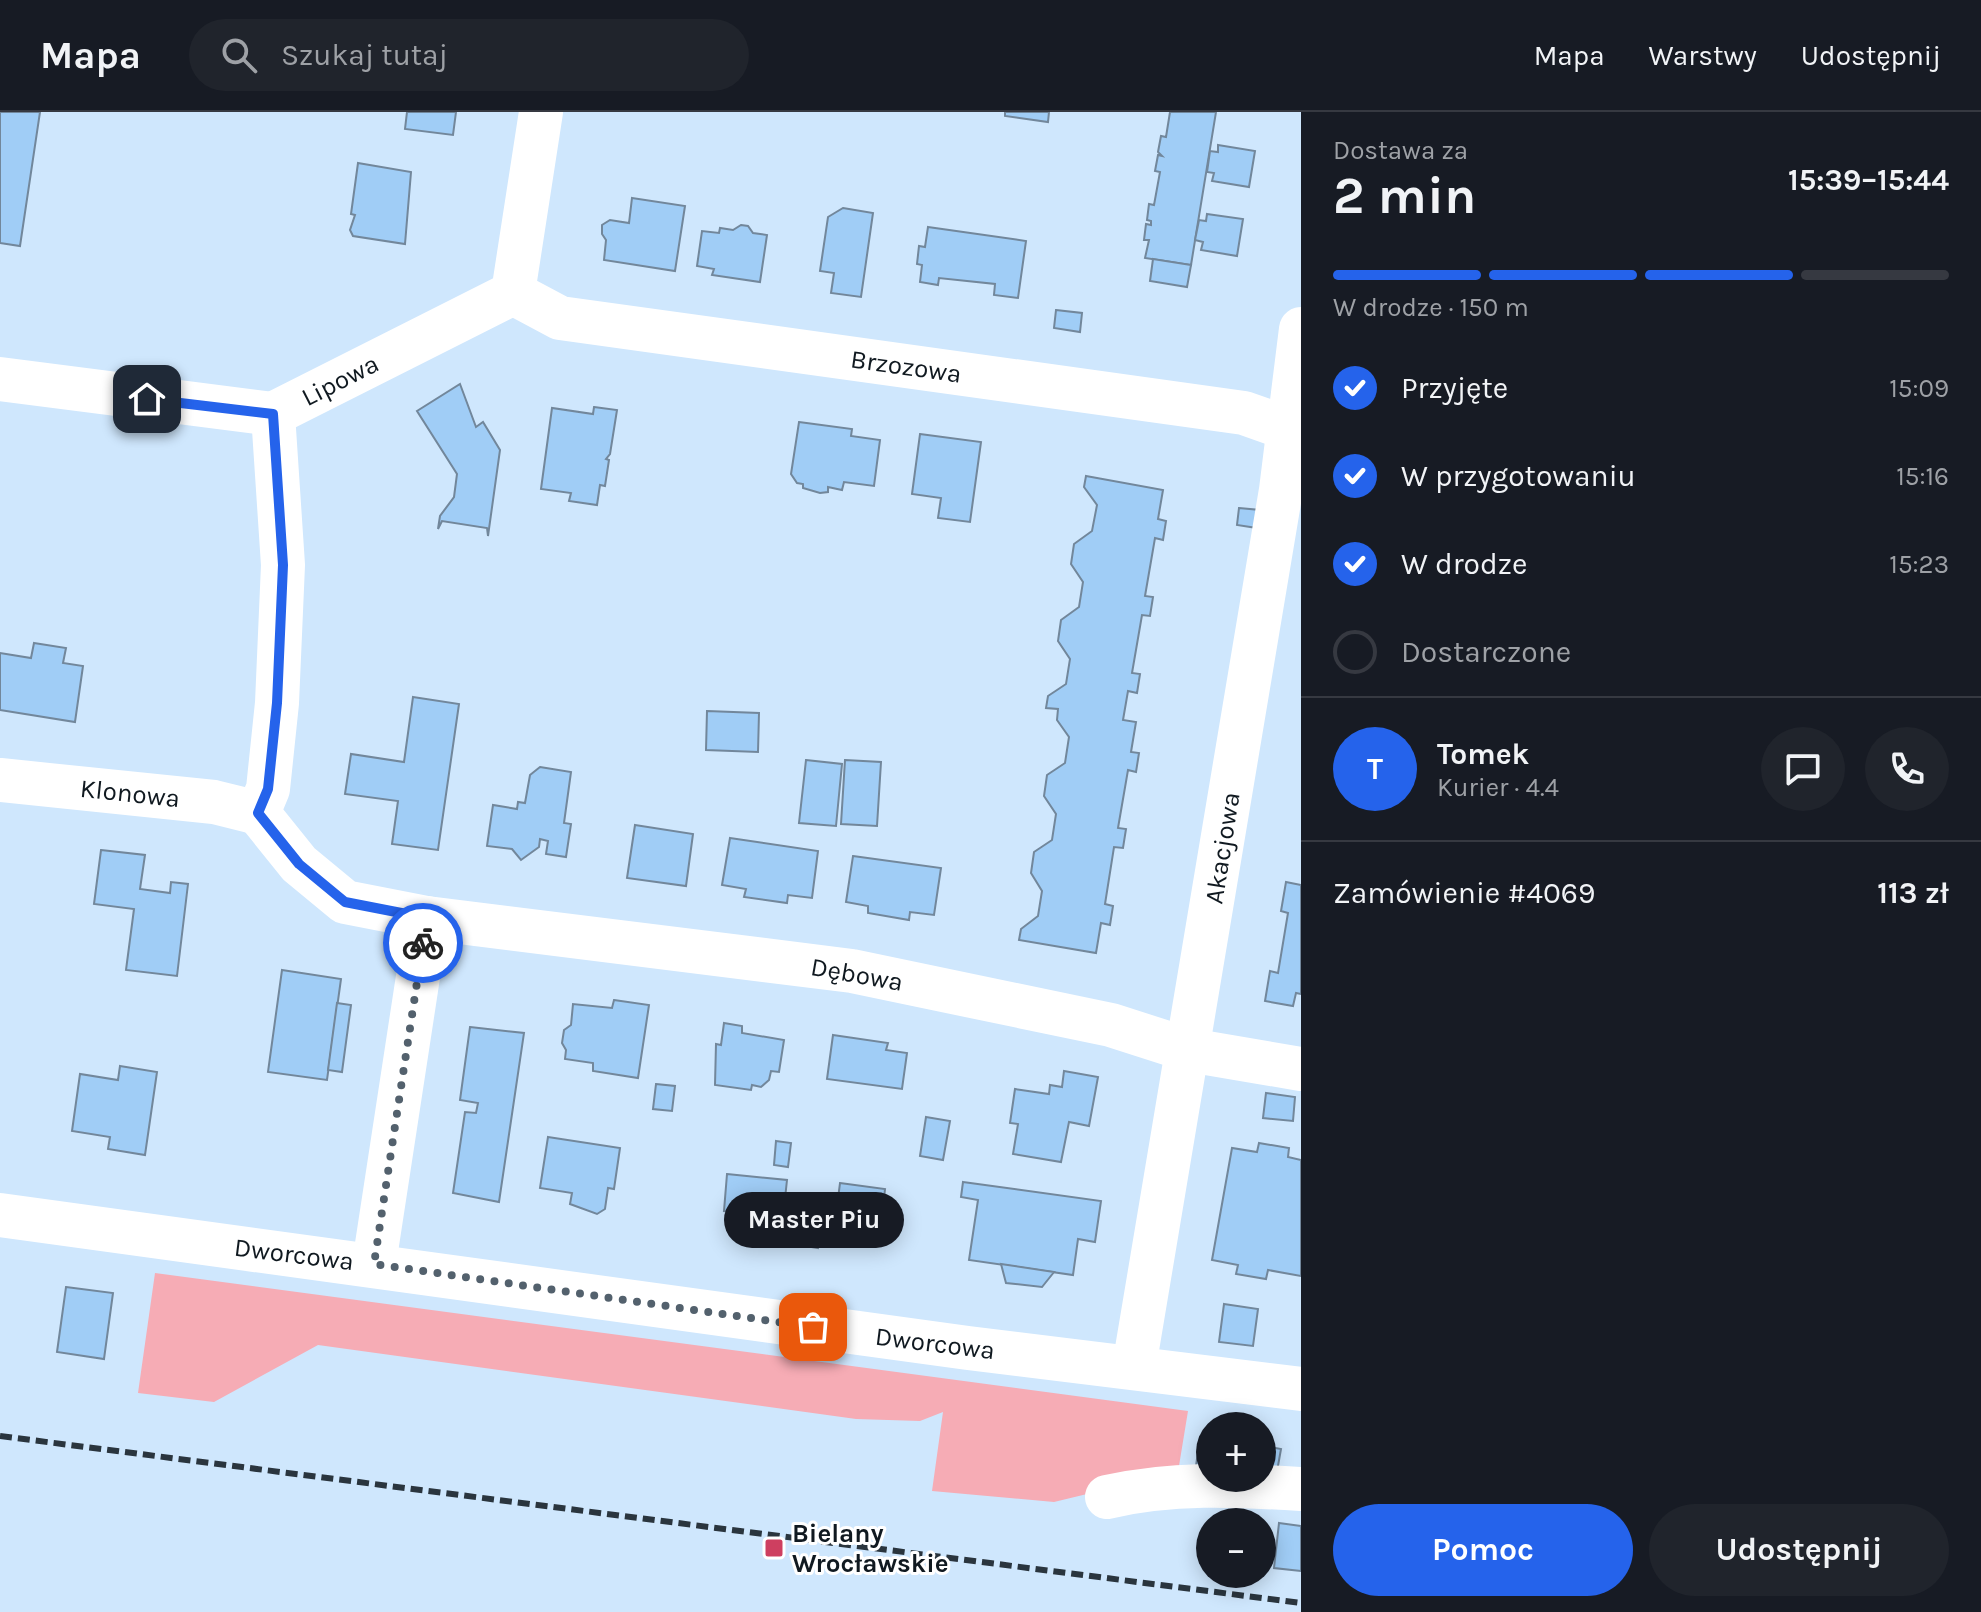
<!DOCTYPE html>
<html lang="pl">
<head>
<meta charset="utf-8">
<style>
	:root { --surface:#171b24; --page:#20242c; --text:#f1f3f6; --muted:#9ea1a6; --line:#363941; --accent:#2563eb }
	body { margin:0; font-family:Karla,sans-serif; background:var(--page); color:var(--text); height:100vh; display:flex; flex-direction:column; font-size:30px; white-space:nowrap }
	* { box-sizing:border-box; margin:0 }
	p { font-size:26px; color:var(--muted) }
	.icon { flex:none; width:44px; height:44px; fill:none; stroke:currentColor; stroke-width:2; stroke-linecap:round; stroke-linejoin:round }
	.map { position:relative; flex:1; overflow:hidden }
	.sheet { display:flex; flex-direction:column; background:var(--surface); width:680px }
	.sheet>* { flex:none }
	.fabs { position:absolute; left:1196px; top:1300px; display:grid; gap:16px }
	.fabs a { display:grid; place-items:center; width:80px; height:80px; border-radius:50%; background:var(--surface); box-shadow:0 4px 20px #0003; font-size:40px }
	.pin { position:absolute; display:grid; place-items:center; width:68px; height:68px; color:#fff; margin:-34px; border-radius:16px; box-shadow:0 4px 12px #0006 }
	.courier { position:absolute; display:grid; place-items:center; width:80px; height:80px; margin:-40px; border:6px solid #2563eb; border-radius:50%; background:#fff; color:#222; box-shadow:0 2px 10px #0007 }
	.bubble { position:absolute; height:56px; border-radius:28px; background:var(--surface); box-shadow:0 4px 20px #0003; font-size:26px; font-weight:700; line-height:56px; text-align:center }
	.head em { font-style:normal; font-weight:700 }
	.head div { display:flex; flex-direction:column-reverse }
	.head { display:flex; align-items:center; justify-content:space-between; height:136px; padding:0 32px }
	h1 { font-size:52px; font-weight:700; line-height:60px }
	.bar { display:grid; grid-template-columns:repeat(4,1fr); gap:12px 8px; align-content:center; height:96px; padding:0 32px }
	.bar i { height:10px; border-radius:6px; background:var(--line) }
	.bar .current { background:var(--accent) }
	.bar p { grid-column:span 4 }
	.line { display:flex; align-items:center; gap:20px; padding:0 32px; border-top:2px solid var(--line) }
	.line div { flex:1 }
	.round { display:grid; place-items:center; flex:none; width:84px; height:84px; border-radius:42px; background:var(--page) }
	ol { padding:0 32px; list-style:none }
	li { display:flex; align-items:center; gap:24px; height:88px }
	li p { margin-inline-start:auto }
	li .icon { padding:8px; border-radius:50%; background:var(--accent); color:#fff; stroke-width:4 }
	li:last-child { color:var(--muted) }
	li i { width:44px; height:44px; border:4px solid var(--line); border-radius:50% }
	.button { display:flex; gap:16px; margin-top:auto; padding:16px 32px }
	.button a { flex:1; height:92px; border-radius:48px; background:var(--accent); color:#fff; font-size:32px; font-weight:700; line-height:92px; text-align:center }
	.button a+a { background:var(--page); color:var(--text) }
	header { display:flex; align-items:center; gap:48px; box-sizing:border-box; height:112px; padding:0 40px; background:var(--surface); border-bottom:2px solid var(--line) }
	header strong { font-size:38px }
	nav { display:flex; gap:44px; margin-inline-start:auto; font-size:28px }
	.search { width:560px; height:72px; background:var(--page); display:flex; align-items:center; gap:20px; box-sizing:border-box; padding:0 28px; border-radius:44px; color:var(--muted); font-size:30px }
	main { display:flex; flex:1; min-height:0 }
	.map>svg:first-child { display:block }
	.green { fill:#f6acb5 }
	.building { fill:#a0cdf6; stroke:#72879b; stroke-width:2 }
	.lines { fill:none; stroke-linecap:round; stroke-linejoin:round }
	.minor { stroke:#fff; stroke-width:44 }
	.rail { stroke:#2a353e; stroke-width:6; stroke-dasharray:12 6; stroke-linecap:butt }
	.done { stroke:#53616d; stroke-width:8; stroke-dasharray:0 14.4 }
	.route { stroke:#2563eb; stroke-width:10 }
	.poi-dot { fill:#ce3f60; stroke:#fff; stroke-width:3 }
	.labels { text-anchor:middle; stroke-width:6; stroke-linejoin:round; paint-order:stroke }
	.street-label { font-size:26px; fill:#101920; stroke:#fff }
	.poi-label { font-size:26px; font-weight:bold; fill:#101920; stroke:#fff; text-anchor:start }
</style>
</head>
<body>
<header>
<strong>Mapa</strong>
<div class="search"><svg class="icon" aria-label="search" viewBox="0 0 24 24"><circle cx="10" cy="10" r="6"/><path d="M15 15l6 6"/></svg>Szukaj tutaj</div>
<nav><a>Mapa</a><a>Warstwy</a><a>Udostępnij</a></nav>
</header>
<main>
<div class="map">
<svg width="1301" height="1500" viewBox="0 0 1301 1500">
	<rect width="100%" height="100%" fill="#cfe7fd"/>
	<path class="green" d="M 155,1161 L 1188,1299 L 1178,1360 L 1054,1390 L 932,1379 L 943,1300 L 920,1309 L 856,1307 L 318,1233 L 214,1290 L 138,1281 Z"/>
	<g class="building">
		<path d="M 0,0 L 40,0 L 20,134 L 0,131 Z"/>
		<path d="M 407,0 L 456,0 L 453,23 L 405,17 Z"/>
		<path d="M 1005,0 L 1049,0 L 1048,10 L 1005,4 Z"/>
		<path d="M 1170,0 L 1216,0 L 1191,153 L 1145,146 L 1149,128 L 1144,128 L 1146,112 L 1151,113 L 1151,109 L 1147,108 L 1149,92 L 1154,93 L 1160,60 L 1155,59 L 1158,43 L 1162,44 L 1158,40 L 1161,24 L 1166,25 Z"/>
		<path d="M 1218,33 L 1255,39 L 1249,75 L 1212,69 L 1214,61 L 1207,60 L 1210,39 L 1218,40 Z"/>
		<path d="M 358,51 L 411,60 L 405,132 L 353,124 L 350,118 L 355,103 L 351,102 Z"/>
		<path d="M 632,86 L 685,94 L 675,159 L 604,148 L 606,128 L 602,122 L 602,113 L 610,108 L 629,111 Z"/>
		<path d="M 843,96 L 873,101 L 861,185 L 831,181 L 834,161 L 820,159 L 828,105 Z"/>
		<path d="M 1207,102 L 1243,107 L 1237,144 L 1201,138 L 1203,130 L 1195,128 L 1199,108 L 1206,109 Z"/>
		<path d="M 741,113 L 748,114 L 753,121 L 767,123 L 760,170 L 712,163 L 714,157 L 697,154 L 702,119 L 719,121 L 720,116 L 733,118 Z"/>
		<path d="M 928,115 L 1026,129 L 1018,186 L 994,183 L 995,172 L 939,166 L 938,173 L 920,170 L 922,153 L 917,152 L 919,134 L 925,135 Z"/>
		<path d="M 1153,147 L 1191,153 L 1187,175 L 1150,169 Z"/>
		<path d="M 1056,198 L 1082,201 L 1080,220 L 1054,216 Z"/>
		<path d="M 460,272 L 476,315 L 483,310 L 500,338 L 488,424 L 487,416 L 442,409 L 438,417 L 440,404 L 454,385 L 457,362 L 417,299 Z"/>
		<path d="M 594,295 L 617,298 L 610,342 L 606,347 L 609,348 L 605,374 L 600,373 L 597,393 L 569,389 L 571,381 L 541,377 L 552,296 L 593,302 Z"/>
		<path d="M 799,310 L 852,317 L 851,324 L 880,328 L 874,374 L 844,370 L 842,378 L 828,375 L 828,380 L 820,381 L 803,376 L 803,372 L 797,371 L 791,362 Z"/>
		<path d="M 920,322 L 981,330 L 970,410 L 938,406 L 941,386 L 912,382 Z"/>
		<path d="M 1086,364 L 1163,378 L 1158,407 L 1166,409 L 1163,428 L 1155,426 L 1145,484 L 1153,485 L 1150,504 L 1142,503 L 1132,561 L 1140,562 L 1137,581 L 1128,579 L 1123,608 L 1136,610 L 1131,640 L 1139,641 L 1136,660 L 1128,658 L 1118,716 L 1126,717 L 1123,736 L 1114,735 L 1105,792 L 1113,794 L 1110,813 L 1101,811 L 1096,841 L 1019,828 L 1021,817 L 1038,804 L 1042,779 L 1031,761 L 1034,740 L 1052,728 L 1056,702 L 1044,684 L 1047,663 L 1065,651 L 1069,625 L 1057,608 L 1058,597 L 1046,596 L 1048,584 L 1066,572 L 1070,547 L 1058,529 L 1061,508 L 1079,495 L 1083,470 L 1071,452 L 1074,432 L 1092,419 L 1097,393 L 1084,375 Z"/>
		<path d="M 1239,396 L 1260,398 L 1257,416 L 1237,413 Z"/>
		<path d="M 34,531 L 66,536 L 63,551 L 83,554 L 75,610 L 0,598 L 0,541 L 31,546 Z"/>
		<path d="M 413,585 L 459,592 L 438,738 L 392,732 L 398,689 L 345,682 L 351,642 L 404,650 Z"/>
		<path d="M 707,599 L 759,601 L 758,640 L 706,638 Z"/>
		<path d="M 806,648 L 842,652 L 836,714 L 799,711 Z"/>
		<path d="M 845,648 L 881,650 L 877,714 L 841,712 Z"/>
		<path d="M 540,655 L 571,660 L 564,711 L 571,712 L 566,745 L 546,742 L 548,729 L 540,727 L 539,735 L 521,748 L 512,737 L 487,734 L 493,693 L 517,697 L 518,690 L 525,691 L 530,663 Z"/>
		<path d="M 635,713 L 693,722 L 686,774 L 627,766 Z"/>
		<path d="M 730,726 L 818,739 L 812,786 L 788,783 L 787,791 L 744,785 L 746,777 L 722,773 Z"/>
		<path d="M 101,738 L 145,743 L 140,777 L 170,781 L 171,770 L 188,772 L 177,864 L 126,858 L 134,797 L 94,792 Z"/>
		<path d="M 853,744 L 941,756 L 934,803 L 910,800 L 909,808 L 868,801 L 868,794 L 846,790 Z"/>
		<path d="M 1286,770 L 1301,773 L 1301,882 L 1296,881 L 1293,894 L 1265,889 L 1270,859 L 1278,861 L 1288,801 L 1281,799 Z"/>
		<path d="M 282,858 L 341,867 L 327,968 L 268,960 Z"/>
		<path d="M 614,888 L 649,893 L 638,966 L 593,959 L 593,951 L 565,947 L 566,938 L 562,931 L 564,918 L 571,913 L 573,892 L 612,896 Z"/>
		<path d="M 337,891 L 351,893 L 342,960 L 328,958 Z"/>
		<path d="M 724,911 L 742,914 L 742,921 L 784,928 L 779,960 L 771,959 L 769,968 L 761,975 L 752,973 L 751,978 L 715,973 L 716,932 L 721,933 Z"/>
		<path d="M 470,915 L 524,921 L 499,1090 L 453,1081 L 465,1000 L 476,1001 L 478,991 L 460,988 Z"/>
		<path d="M 833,923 L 888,931 L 886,938 L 907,941 L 902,977 L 827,967 Z"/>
		<path d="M 120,954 L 157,960 L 145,1043 L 108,1037 L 110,1025 L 72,1019 L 80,962 L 118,968 Z"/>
		<path d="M 1064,959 L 1098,965 L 1089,1014 L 1069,1010 L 1061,1050 L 1013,1042 L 1018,1012 L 1010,1011 L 1015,977 L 1049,982 L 1050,973 L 1062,975 Z"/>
		<path d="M 656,972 L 675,974 L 672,999 L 653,997 Z"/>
		<path d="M 1266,981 L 1295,985 L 1293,1009 L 1263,1006 Z"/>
		<path d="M 926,1005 L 950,1009 L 943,1048 L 920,1044 Z"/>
		<path d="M 548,1025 L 620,1036 L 614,1077 L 608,1076 L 605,1097 L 597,1102 L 570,1092 L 572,1081 L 540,1076 Z"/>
		<path d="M 776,1029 L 791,1031 L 788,1055 L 774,1053 Z"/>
		<path d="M 1259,1031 L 1289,1036 L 1288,1045 L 1301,1048 L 1301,1164 L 1268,1158 L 1266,1167 L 1236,1162 L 1238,1153 L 1212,1148 L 1232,1036 L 1257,1040 Z"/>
		<path d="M 727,1062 L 787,1068 L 783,1105 L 724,1099 Z"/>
		<path d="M 963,1070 L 1101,1089 L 1095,1130 L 1078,1127 L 1073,1163 L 969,1148 L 978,1088 L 961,1085 Z"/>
		<path d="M 840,1071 L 885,1077 L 880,1124 L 834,1118 Z"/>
		<path d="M 787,1097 L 824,1104 L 818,1136 L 781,1130 Z"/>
		<path d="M 1001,1152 L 1054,1160 L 1042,1175 L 1006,1171 Z"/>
		<path d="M 66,1175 L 113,1181 L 104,1247 L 57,1240 Z"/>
		<path d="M 1224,1192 L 1258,1197 L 1253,1234 L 1219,1230 Z"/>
		<path d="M 1200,1325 L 1210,1327 L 1210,1355 L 1196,1354 Z"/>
		<path d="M 1264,1334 L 1281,1337 L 1276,1365 L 1262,1363 Z"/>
		<path d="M 1279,1411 L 1301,1414 L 1301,1459 L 1274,1456 Z"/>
	</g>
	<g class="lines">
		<g class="minor">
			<path d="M 541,0 L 513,181 L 273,302 L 283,453 L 277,591 L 268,677 L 258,701 L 299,752 L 345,790 L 427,806 L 852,859 L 1111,913 L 1189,938 L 1301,957"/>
			<path d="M 513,181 L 560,206 L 1244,301 L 1301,321"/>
			<path d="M 0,267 L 273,302"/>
			<path d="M 0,668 L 214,690 L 258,701"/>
			<path d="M 0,1103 L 968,1236 L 1301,1277"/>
			<path d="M 374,1152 L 427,806"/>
			<path d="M 1134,1255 L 1281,378 L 1301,217"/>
			<path d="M 1107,1385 C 1172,1370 1234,1373 1301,1377"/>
		</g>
		<path class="rail" d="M 0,1324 L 1301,1491"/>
	</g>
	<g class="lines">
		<path class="done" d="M 423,831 L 374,1152 L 813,1215"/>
		<path class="route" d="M 147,287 L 273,302 L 283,453 L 277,591 L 268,677 L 258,701 L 299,752 L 345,790 L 427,806 L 423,831"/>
	</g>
	<rect class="poi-dot" x="764" y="1426" width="20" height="20" rx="4"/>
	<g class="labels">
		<g class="street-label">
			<text transform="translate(906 254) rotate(8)" y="9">Brzozowa</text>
			<text transform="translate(340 268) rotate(-27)" y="9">Lipowa</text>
			<text transform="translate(130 681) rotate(6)" y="9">Klonowa</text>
			<text transform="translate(1222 736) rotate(-81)" y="9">Akacjowa</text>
			<text transform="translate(857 862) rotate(10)" y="9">Dębowa</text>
			<text transform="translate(294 1142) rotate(7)" y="9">Dworcowa</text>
			<text transform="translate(935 1231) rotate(7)" y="9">Dworcowa</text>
		</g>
		<g class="poi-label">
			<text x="792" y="1430">Bielany<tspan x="792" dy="30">Wrocławskie</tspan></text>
		</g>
	</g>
</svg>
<div class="fabs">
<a>+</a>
<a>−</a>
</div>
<div class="pin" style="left:813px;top:1215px;background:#ea580c"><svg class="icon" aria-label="bag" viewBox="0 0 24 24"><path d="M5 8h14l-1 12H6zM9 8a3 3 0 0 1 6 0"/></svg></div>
<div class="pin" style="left:147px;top:287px;background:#1f2937"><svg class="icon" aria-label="home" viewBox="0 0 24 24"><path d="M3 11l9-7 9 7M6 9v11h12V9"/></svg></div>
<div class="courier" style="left:423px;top:831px"><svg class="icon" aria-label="bike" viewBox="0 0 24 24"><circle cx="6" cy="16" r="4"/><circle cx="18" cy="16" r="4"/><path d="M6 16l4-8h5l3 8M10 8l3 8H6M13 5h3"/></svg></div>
<div class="bubble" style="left:724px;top:1080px;width:180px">Master Piu</div>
</div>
<section class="sheet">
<div class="head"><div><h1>2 min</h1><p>Dostawa za</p></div><em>15:39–15:44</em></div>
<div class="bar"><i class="current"></i><i class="current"></i><i class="current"></i><i></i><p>W drodze · 150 m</p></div>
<ol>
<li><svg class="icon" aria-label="check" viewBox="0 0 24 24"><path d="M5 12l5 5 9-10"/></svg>Przyjęte<p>15:09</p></li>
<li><svg class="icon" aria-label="check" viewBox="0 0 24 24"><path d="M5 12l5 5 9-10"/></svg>W przygotowaniu<p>15:16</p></li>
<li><svg class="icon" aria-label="check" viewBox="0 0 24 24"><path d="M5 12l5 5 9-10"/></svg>W drodze<p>15:23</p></li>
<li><i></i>Dostarczone</li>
</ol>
<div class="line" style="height:144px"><b class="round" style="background:var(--accent);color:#fff">T</b><div><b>Tomek</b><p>Kurier · 4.4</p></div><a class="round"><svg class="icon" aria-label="chat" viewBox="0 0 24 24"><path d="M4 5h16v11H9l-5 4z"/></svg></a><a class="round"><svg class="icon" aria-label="phone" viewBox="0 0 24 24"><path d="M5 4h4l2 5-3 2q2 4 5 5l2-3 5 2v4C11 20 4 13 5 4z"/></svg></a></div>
<div class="line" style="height:104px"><div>Zamówienie #4069</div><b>113 zł</b></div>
<div class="button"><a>Pomoc</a><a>Udostępnij</a></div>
</section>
</main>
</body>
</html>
